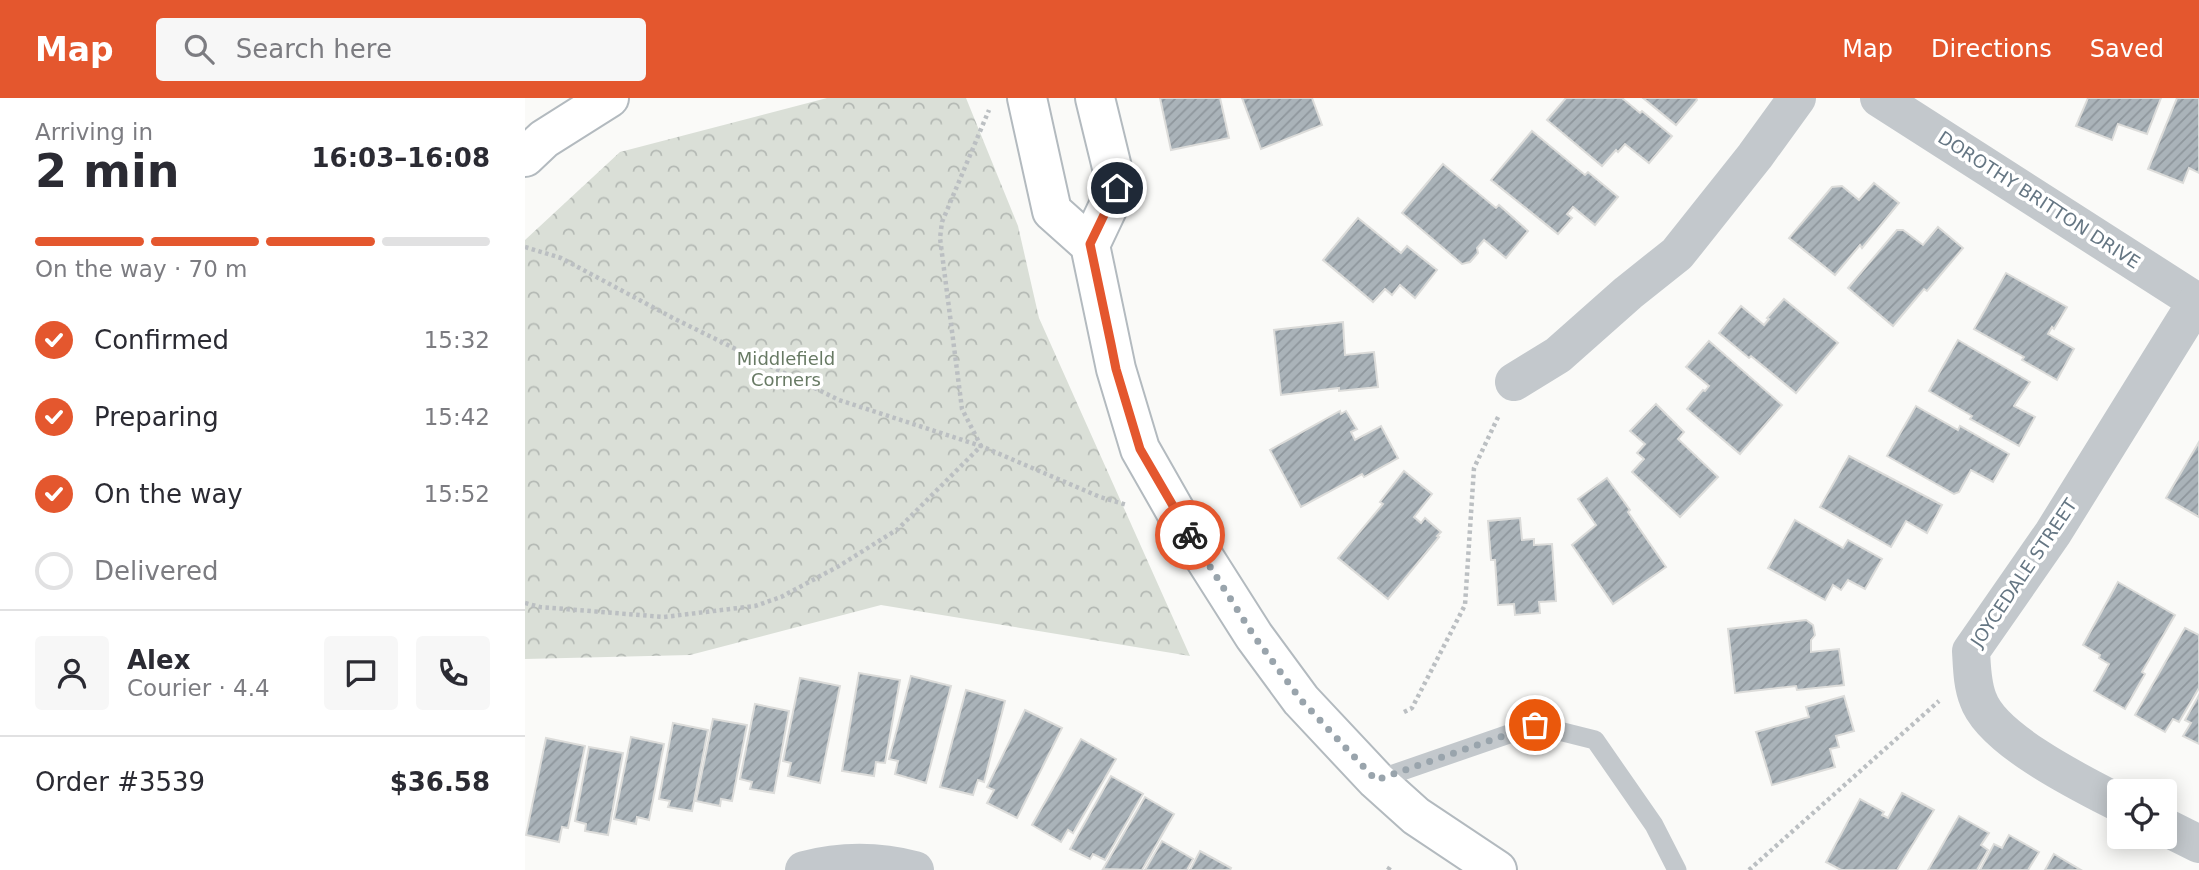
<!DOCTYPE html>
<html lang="en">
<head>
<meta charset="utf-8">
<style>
	:root { --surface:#fff; --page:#f7f7f7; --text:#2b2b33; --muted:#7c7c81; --line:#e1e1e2; --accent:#e4572e }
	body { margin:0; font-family:"DejaVu Sans",sans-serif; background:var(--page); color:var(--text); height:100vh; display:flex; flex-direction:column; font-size:26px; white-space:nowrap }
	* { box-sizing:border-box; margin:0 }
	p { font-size:23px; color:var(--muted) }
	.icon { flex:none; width:38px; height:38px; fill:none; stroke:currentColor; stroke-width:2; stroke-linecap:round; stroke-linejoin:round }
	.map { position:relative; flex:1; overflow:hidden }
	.panel { display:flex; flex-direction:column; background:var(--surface); width:525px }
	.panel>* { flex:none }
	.tools { position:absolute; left:1582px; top:681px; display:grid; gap:14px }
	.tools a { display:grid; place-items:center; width:70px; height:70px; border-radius:7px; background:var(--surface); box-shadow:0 4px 18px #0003; font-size:35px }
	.pin { position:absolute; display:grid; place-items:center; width:60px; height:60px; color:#fff; margin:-30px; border:4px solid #fff; border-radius:50%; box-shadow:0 2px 7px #0007 }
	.courier { position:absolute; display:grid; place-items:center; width:70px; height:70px; margin:-35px; border:5px solid #e4572e; border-radius:50%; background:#fff; color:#222; box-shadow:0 2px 9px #0007 }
	.headline em { font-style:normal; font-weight:800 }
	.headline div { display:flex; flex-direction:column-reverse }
	.headline { display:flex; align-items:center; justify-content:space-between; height:119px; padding:0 35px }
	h1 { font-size:46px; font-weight:800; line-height:52px }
	.bar { display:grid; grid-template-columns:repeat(4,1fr); gap:10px 7px; align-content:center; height:84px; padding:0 35px }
	.bar i { height:9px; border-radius:5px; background:var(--line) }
	.bar .selected { background:var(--accent) }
	.bar p { grid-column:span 4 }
	.line { display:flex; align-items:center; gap:18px; padding:0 35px; border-top:2px solid var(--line) }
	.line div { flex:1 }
	.round { display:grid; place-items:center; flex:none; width:74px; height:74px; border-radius:7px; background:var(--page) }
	ol { padding:0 35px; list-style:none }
	li { display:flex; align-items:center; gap:21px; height:77px }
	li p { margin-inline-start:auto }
	li .icon { padding:7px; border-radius:50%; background:var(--accent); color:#fff; stroke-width:4 }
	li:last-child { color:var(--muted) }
	li i { width:38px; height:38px; border:4px solid var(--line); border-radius:50% }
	header { display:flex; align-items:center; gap:42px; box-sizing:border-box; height:98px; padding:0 35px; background:var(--accent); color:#fff }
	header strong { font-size:33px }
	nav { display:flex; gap:38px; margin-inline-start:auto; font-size:24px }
	.search { width:490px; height:63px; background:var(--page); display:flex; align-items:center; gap:18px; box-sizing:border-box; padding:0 24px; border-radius:7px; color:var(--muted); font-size:26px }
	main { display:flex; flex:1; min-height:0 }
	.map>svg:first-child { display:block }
	.park { fill:url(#park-crowns) }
	.building { fill:url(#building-hatch); stroke:#dcdcda; stroke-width:2 }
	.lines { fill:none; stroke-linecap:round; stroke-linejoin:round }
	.secondary-casing { stroke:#b3babf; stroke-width:42 }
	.path { stroke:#bbbfc2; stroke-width:4.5; stroke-dasharray:3.5 3.5; stroke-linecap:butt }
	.lane { stroke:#c3c8cc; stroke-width:19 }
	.street { stroke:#c3c8cc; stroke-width:38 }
	.secondary { stroke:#fff; stroke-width:38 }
	.done { stroke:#99a4ac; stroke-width:7; stroke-dasharray:0 12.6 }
	.route { stroke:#e4572e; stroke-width:9 }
	.labels { text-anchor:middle; stroke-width:7; stroke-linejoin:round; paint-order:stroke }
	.street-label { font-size:18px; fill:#657683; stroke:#fff }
	.park-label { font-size:18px; fill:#687a64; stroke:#fff }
</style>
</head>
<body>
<header>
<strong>Map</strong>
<div class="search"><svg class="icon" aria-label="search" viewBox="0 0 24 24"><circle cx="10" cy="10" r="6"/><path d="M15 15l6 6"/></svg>Search here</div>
<nav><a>Map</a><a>Directions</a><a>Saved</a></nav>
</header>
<main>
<section class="panel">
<div class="headline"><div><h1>2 min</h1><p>Arriving in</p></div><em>16:03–16:08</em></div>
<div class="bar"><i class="selected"></i><i class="selected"></i><i class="selected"></i><i></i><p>On the way · 70 m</p></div>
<ol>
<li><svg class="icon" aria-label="check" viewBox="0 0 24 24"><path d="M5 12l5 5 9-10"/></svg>Confirmed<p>15:32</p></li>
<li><svg class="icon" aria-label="check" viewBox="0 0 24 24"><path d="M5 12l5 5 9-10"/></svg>Preparing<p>15:42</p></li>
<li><svg class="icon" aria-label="check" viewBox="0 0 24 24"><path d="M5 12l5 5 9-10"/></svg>On the way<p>15:52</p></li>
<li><i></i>Delivered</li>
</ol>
<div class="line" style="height:126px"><a class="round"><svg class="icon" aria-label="person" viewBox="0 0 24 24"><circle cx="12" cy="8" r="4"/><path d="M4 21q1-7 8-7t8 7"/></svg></a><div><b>Alex</b><p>Courier · 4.4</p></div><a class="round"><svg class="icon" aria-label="chat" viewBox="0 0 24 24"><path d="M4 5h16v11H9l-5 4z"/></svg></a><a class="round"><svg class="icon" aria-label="phone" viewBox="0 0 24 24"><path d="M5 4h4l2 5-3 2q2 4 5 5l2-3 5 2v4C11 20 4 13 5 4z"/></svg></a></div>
<div class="line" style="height:91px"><div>Order #3539</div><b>$36.58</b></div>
</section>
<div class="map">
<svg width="1674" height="772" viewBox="0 0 1674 772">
	<defs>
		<pattern id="park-crowns" width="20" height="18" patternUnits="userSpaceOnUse" patternTransform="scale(1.75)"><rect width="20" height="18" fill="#dadfd7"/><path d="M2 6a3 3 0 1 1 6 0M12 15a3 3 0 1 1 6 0" fill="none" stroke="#b4b9b4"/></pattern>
		<pattern id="building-hatch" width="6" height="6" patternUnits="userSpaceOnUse" patternTransform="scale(1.75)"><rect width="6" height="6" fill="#aab3b9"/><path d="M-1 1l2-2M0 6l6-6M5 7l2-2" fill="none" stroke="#8e969c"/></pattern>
	</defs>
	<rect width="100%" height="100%" fill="#fafaf8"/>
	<path class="park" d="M 302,0 L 441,0 L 493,128 L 514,220 L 665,558 L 356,507 L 165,557 L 0,561 L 0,142 L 95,54 Z"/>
	<g class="building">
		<path d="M 635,0 L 695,0 L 704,40 L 646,52 Z"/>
		<path d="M 717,0 L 787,0 L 797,27 L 736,51 Z"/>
		<path d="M 1041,0 L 1097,0 L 1115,15 L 1117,13 L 1147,38 L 1124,65 L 1100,46 L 1093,54 L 1091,52 L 1077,68 L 1022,22 Z"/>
		<path d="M 1118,0 L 1171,0 L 1172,2 L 1151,27 Z"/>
		<path d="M 1563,0 L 1636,0 L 1622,36 L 1593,26 L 1587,42 L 1551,28 Z"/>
		<path d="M 1652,0 L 1674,0 L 1674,75 L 1664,70 L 1658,85 L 1623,71 Z"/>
		<path d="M 1007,33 L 1060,77 L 1063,74 L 1093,99 L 1070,127 L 1048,109 L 1042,116 L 1047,120 L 1033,136 L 966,82 Z"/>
		<path d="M 918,66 L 971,110 L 974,107 L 1003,133 L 981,160 L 959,142 L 952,150 L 953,155 L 945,164 L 937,166 L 877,115 Z"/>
		<path d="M 1349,85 L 1374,105 L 1337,150 L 1335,147 L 1310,177 L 1264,140 L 1307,89 L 1317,88 L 1334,102 Z"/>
		<path d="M 833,120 L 876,155 L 882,148 L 912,172 L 890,200 L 875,187 L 867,197 L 860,191 L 848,204 L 798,162 Z"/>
		<path d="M 1413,129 L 1438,150 L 1402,193 L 1399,191 L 1368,228 L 1323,190 L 1372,132 L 1378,132 L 1398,147 Z"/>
		<path d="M 1481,175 L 1542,209 L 1529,231 L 1527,229 L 1523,236 L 1549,251 L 1532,282 L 1497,262 L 1499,259 L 1449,231 Z"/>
		<path d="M 1259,201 L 1313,245 L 1271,295 L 1226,258 L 1224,260 L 1194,235 L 1216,208 L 1239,227 L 1244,221 L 1242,220 Z"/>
		<path d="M 818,224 L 820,257 L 849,254 L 853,289 L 814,293 L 814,290 L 756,297 L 749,232 Z"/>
		<path d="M 1433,242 L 1505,284 L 1489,308 L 1510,319 L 1494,348 L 1445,321 L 1447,318 L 1404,293 Z"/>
		<path d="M 1184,243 L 1257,307 L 1215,356 L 1162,311 L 1178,292 L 1180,293 L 1184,288 L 1161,269 Z"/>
		<path d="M 1131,306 L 1159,334 L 1153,341 L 1193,379 L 1155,419 L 1107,374 L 1119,361 L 1112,355 L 1120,346 L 1105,333 Z"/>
		<path d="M 1391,308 L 1433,332 L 1435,328 L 1484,356 L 1468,384 L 1446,372 L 1434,394 L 1429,396 L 1362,358 Z"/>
		<path d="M 815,313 L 816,316 L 821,313 L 832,331 L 826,334 L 830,342 L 856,328 L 873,360 L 839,379 L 837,376 L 776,409 L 745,352 Z"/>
		<path d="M 1674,344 L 1674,419 L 1641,400 Z"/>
		<path d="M 1324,358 L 1417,407 L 1402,435 L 1381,423 L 1366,449 L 1295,409 Z"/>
		<path d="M 879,373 L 907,396 L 889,419 L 896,425 L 900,420 L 916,434 L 912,438 L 914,439 L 863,501 L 813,460 L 858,406 L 855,404 Z"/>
		<path d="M 1082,380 L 1105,412 L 1103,414 L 1141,469 L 1088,506 L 1047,447 L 1071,427 L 1053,401 Z"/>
		<path d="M 995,420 L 997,442 L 1009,441 L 1009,447 L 1027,446 L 1031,503 L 1014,504 L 1015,515 L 990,517 L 989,506 L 973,507 L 970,462 L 966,462 L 963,423 Z"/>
		<path d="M 1270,422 L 1318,450 L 1323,442 L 1357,461 L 1340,491 L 1323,482 L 1316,492 L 1308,487 L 1300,502 L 1243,470 Z"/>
		<path d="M 1593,484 L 1650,517 L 1617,574 L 1620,576 L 1600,611 L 1569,593 L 1584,566 L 1574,560 L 1575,557 L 1558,547 Z"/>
		<path d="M 1281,522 L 1288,527 L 1290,537 L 1286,542 L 1286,554 L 1314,551 L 1319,587 L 1272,592 L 1271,588 L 1210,595 L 1203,531 Z"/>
		<path d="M 1660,530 L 1674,537 L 1674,590 L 1654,624 L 1648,621 L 1640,634 L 1610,617 Z"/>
		<path d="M 334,575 L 375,582 L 360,665 L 351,664 L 349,678 L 317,673 Z"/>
		<path d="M 386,578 L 426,588 L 401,685 L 370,676 L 373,663 L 364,661 Z"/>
		<path d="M 275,580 L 315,588 L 295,685 L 263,678 L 266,665 L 258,663 Z"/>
		<path d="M 441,592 L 480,603 L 459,684 L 453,682 L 448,697 L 415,689 Z"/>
		<path d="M 1674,597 L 1674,646 L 1658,638 L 1666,625 L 1660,622 Z"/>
		<path d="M 1319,598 L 1329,633 L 1311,638 L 1314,649 L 1305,651 L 1310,669 L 1247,687 L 1231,634 L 1284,619 L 1281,609 Z"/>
		<path d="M 230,606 L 264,613 L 249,695 L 225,691 L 227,684 L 215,681 Z"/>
		<path d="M 500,612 L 537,630 L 492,720 L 462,705 L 469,692 L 462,689 Z"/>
		<path d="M 188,621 L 222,627 L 207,703 L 196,701 L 195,708 L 171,703 Z"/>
		<path d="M 148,625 L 183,632 L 167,713 L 143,709 L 145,703 L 134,701 Z"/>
		<path d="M 106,639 L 139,646 L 124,722 L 112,719 L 111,726 L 89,721 Z"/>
		<path d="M 21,640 L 60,648 L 43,730 L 37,729 L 34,744 L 1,737 Z"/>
		<path d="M 556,641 L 591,661 L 548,735 L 543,732 L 536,744 L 507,727 Z"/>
		<path d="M 64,649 L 98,655 L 83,737 L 60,733 L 61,726 L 50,723 Z"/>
		<path d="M 586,678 L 618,696 L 580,762 L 568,756 L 565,761 L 545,751 Z"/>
		<path d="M 1377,695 L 1409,712 L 1372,772 L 1316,772 L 1301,764 L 1335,701 L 1359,714 L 1357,717 L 1363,720 Z"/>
		<path d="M 620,699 L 649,716 L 617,772 L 578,771 Z"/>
		<path d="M 1434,718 L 1464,735 L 1456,747 L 1463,752 L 1452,772 L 1403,772 Z"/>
		<path d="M 1484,737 L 1514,754 L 1503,772 L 1455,772 L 1469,746 L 1477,750 Z"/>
		<path d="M 637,743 L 668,761 L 662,772 L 620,772 Z"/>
		<path d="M 675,753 L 706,770 L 705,772 L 665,772 Z"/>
		<path d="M 1529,756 L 1556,772 L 1520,772 Z"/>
	</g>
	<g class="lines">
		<defs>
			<g id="secondary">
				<path d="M 502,0 L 527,113 L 565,147 L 591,271 L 615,351 L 656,423 L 729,538 L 776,602 L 851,682 L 891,718 L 972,772"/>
				<path d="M 0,59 L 19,41 L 84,0"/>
				<path d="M 565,147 L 592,90 L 570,0"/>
			</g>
		</defs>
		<use href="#secondary" class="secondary-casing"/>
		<g class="path">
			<path d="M 0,149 L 36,160 L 148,220 L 314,302 L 456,348 L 575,399 L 602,407"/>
			<path d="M 0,505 L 15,509 L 139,519 L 230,508 L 256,499 L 314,468 L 373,431 L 456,348 L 437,311 L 415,140 L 417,124 L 464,12"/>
			<path d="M 879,614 L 887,610 L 940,507 L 949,370 L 974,317"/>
			<path d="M 863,772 L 865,769"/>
			<path d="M 1224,772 L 1414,603"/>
		</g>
		<path class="lane" d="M 851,682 L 1010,627 L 1070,642 L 1129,727 L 1152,772"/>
		<g class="street">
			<path d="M 1354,0 L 1674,205"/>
			<path d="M 989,284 L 1033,257 L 1103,195 L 1152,156 L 1230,58 L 1272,0"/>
			<path d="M 1594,705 C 1557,686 1467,642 1453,601 C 1447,586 1447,569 1446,553 L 1528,435 L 1672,203"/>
			<path d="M 1640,729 L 1674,746"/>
			<path d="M 279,772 C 317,762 352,762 390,772"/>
		</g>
		<use href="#secondary" class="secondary"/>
	</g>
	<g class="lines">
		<path class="done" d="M 665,437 L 729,538 L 776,602 L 851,682 L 1010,627"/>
		<path class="route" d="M 592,90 L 565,146 L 586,246 L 591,271 L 615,351 L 665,437"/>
	</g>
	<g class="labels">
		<g class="street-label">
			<text transform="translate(1514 102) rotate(33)" y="6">DOROTHY BRITTON DRIVE</text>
			<text transform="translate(1499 475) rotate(-56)" y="6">JOYCEDALE STREET</text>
		</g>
		<g class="park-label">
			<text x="261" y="267">Middlefield<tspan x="261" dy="21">Corners</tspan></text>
		</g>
	</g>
</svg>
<div class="tools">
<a><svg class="icon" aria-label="locate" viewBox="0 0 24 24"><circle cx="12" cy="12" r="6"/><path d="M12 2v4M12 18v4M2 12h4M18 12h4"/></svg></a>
</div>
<div class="pin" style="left:1010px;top:627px;background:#ea580c"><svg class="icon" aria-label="bag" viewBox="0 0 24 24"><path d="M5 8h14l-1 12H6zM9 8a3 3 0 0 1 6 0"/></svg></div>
<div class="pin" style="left:592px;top:90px;background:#1f2937"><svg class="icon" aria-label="home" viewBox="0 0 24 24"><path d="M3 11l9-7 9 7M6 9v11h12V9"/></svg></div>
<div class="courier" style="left:665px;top:437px"><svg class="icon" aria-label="bike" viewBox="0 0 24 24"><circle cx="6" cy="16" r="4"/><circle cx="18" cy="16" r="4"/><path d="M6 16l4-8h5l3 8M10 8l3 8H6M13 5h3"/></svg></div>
</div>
</main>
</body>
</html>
